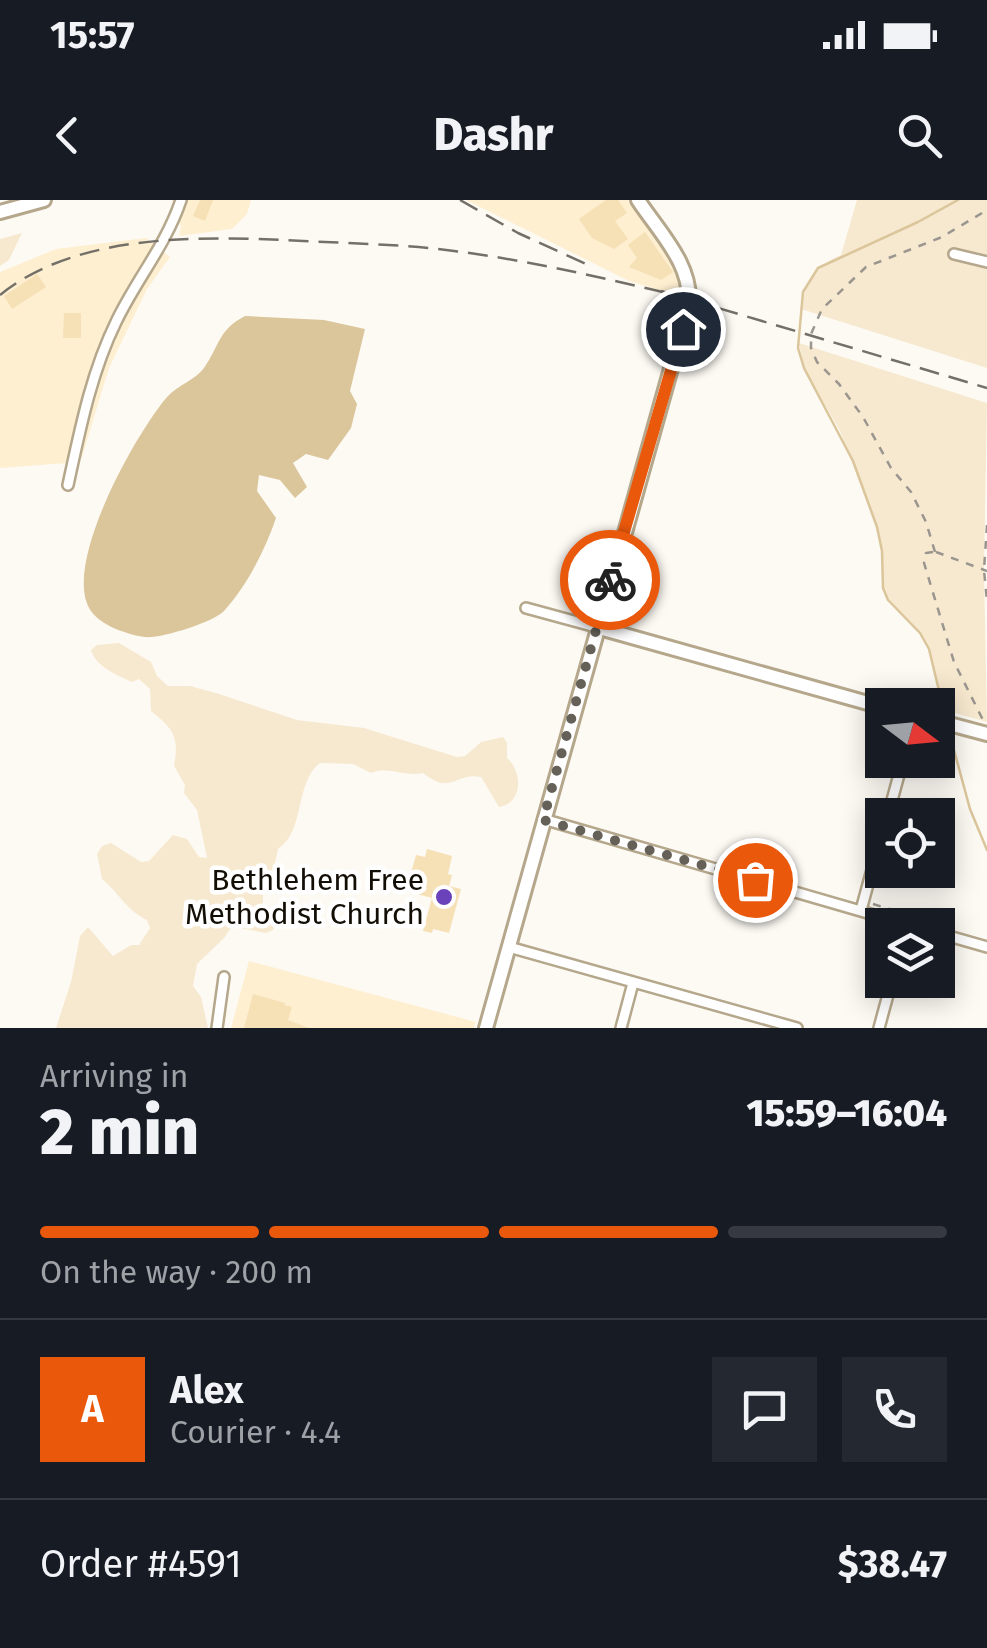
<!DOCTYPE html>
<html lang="en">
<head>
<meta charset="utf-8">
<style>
	:root { --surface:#171b24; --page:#242831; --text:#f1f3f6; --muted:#9ea1a6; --line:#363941; --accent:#ea580c }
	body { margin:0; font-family:"Fira Sans",sans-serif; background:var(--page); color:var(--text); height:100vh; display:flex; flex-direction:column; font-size:38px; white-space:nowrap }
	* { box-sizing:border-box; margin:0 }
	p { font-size:32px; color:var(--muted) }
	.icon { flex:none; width:55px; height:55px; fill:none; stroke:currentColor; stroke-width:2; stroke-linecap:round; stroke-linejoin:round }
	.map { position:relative; height:828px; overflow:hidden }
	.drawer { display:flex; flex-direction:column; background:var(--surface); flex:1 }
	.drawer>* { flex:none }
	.needle { width:65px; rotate:106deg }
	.fabs { position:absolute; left:865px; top:488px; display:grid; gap:20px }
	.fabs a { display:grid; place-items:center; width:90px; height:90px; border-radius:0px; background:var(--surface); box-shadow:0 5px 25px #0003; font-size:50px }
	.pin { position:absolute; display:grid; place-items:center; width:85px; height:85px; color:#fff; margin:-42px; border:5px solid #fff; border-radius:50%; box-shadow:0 2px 10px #0007 }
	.courier { position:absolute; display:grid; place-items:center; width:100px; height:100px; margin:-50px; border:8px solid #ea580c; border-radius:50%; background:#fff; color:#222; box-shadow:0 2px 12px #0007 }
	.summary em { font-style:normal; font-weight:800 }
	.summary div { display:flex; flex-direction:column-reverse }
	.summary { display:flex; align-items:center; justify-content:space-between; height:170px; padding:0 40px }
	h1 { font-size:65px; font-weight:800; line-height:75px }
	.bar { display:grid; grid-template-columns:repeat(4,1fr); gap:15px 10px; align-content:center; height:120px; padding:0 40px }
	.bar i { height:12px; border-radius:8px; background:var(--line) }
	.bar .active { background:var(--accent) }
	.bar p { grid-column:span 4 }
	.line { display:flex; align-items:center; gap:25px; padding:0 40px; border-top:2px solid var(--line) }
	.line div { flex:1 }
	.round { display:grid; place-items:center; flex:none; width:105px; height:105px; border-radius:0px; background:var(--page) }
	.status { display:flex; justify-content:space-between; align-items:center; height:70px; padding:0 50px; background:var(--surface); direction:ltr }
	.status svg { height:28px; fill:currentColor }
	header { display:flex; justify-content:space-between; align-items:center; height:130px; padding:0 40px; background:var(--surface); font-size:45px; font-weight:800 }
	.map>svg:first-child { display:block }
	.built { fill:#feefd1 }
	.green { fill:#f7e9cf }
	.water { fill:#dbc59b }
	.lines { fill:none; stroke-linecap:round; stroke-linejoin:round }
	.stream { stroke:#dbc59b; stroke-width:2.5 }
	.building { fill:#f6e0b5 }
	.street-casing { stroke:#b5a78b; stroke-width:14 }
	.secondary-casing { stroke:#b5a78b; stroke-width:18 }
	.path { stroke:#9a968f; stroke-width:2.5; stroke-dasharray:8 8; stroke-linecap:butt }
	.street { stroke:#fff; stroke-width:9 }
	.secondary { stroke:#fff; stroke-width:12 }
	.rail { stroke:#747068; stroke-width:2.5; stroke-dasharray:20 10; stroke-linecap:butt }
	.done { stroke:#656159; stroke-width:10; stroke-dasharray:0 18 }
	.route { stroke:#ea580c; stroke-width:12 }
	.poi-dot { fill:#6a43bb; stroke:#fff; stroke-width:4 }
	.labels { text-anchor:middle; stroke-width:9; stroke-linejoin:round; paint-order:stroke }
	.poi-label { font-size:30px; fill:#130e05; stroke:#fff; text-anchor:end }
</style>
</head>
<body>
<div class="status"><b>15:57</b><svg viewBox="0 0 49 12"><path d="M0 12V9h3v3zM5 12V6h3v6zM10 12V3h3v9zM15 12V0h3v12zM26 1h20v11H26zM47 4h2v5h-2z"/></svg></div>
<header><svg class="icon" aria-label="back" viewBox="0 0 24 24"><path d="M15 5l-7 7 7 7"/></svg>Dashr<svg class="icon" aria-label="search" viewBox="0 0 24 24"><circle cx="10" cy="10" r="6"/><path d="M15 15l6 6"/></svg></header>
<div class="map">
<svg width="987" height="828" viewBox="0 0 987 828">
	<rect width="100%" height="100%" fill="#fdfaf4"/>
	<g class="built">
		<path d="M 172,0 L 251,0 L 247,14 L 232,29 L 179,36 L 181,27 Z"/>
		<path d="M 466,0 L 628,0 L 673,65 L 682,97 L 629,81 Z"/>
		<path d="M 146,38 L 170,57 L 147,89 L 109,168 L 82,257 L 67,263 L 0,268 L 0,72 L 56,49 Z"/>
		<path d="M 249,761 L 476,822 L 474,828 L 231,828 Z"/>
	</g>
	<g class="green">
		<path d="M 857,0 L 987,0 L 987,168 L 801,109 C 805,82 815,66 841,55 Z"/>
		<path d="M 22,33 L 9,60 L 0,66 L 0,39 Z"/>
		<path d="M 799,143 L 987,203 L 984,370 L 987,522 L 944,510 L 928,448 L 920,433 L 888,400 L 883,388 L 882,351 L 877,327 L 840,231 L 804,168 Z"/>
		<path d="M 119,443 L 151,462 L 157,476 L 168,486 L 190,486 L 219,494 L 297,520 L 364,528 L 457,557 L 465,556 L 481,542 L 503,537 L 507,543 L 507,558 C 523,572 523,603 499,607 L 481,577 C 455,572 452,596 423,573 C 403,577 389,566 371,573 L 353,564 L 320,563 C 294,583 306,630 278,649 L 271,681 L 263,691 L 263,704 L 279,712 L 273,730 L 266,733 L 235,727 L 245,718 L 242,711 L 224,738 L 197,764 L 193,786 L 201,797 L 208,828 L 56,828 L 71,782 L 80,736 L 88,727 L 113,756 L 131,745 L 139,745 L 150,728 L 147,720 C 127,711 119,693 102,679 L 97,654 L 102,646 L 111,643 L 141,662 L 149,661 L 173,635 L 187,639 L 199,657 L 207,658 L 197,610 L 184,593 L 185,585 L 174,566 C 179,538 175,530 151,511 L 150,489 L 139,479 L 132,482 C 117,475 96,467 91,450 L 97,445 Z"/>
	</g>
	<path class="water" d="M 245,116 L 324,120 L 365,129 L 350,191 L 357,204 L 351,228 L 328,260 L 306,254 L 293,263 L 307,287 L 295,298 L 280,280 L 259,275 L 257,291 L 276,318 C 265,350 247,386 224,411 C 214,422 160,439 145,437 C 129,435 101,426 91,411 C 60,367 137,231 168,196 C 178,185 195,180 204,168 C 220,145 218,130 245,116 Z"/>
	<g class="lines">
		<g class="stream">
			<path d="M 946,520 L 929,449 L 920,433 L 888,400 L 883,388 L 882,351 L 877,327 L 853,261 L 804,168 L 798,148 L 803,92 L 818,68 L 918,22 L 958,0"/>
			<path d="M 948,528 L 970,609 L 987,650"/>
		</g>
	</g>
	<g class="building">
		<path d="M 200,0 L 213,0 L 205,21 L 193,16 Z"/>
		<path d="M 606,0 L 618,0 L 627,13 L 615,21 L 628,39 L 614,49 L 592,38 L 579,19 Z"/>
		<path d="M 645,32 L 673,72 L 661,80 L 629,67 L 637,58 L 628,45 Z"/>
		<path d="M 37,74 L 46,87 L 12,109 L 4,96 Z"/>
		<path d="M 64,113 L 81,113 L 81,138 L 63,138 Z"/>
		<path d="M 427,649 L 452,656 L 448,674 L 452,675 L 449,686 L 461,689 L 449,733 L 433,729 L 432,733 L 423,731 L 432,698 L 406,691 L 416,655 L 425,657 Z"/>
		<path d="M 253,794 L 285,803 L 284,805 L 292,807 L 288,820 L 309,828 L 244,828 Z"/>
	</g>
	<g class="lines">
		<defs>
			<g id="street">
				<path d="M 954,54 L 987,62"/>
				<path d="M 68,285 C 80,230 91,173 116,122 C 136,80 166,45 181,0"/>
				<path d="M 526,408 L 596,427"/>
				<path d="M 888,615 L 903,560"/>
				<path d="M 543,619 L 909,725"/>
				<path d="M 861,710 L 882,633"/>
				<path d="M 938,733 L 987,747"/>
				<path d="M 509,747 L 797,828"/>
				<path d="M 217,828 L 224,777"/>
				<path d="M 621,828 L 633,783"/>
				<path d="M 879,828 L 892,780"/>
			</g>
			<g id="secondary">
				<path d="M 0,12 L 44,0"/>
				<path d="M 596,427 L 882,507"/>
				<path d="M 938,521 L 987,534"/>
				<path d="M 486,828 L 688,108 C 695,67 659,32 638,0"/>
			</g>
		</defs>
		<use href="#street" class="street-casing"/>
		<use href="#secondary" class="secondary-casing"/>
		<g class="path">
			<path d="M 987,325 L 984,370 L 987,401"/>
			<path d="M 933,352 L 926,353 L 924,363 L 954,462 L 983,520"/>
			<path d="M 935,352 L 926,322 L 911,292 L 891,268 L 863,217 L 839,184 L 817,162 L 811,148 L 811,134 L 822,109 L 866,67 L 942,37 L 987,10"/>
			<path d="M 936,352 L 987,371"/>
			<path d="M 911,505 L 913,505"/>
			<path d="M 873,704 L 899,712"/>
			<path d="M 911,716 L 937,724"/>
		</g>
		<use href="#street" class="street"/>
		<use href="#secondary" class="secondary"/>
		<g class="rail">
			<path d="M 460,0 L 518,33 L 586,64"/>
			<path d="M 661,91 L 987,188"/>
			<path d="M 0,95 C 84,27 223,37 325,42 C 368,44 411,45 454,51 C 527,60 599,77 671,94"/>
		</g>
	</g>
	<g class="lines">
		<path class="done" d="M 610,380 L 543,620 L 755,680"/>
		<path class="route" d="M 610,380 L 683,129"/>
	</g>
	<circle class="poi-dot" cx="444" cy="697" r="10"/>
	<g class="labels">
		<g class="poi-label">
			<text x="424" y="690">Bethlehem Free<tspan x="424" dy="34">Methodist Church</tspan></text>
		</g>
	</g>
</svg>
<div class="fabs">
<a><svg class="needle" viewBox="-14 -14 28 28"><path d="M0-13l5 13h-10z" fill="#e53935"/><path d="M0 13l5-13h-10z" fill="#9ea1a6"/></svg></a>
<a><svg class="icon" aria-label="locate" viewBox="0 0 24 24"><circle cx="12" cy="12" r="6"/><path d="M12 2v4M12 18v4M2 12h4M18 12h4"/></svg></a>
<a><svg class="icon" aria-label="layers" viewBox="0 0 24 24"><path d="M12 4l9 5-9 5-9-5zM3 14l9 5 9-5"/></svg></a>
</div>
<div class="pin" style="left:755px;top:680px;background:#ea580c"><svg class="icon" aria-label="bag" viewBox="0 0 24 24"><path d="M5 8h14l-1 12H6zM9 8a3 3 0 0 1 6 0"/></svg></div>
<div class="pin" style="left:683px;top:129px;background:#1f2937"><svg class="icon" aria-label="home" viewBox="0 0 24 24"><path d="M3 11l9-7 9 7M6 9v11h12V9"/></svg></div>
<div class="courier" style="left:610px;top:380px"><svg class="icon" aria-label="bike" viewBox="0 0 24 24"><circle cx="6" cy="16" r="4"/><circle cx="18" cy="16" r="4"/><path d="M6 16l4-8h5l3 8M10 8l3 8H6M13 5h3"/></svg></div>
</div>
<section class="drawer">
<div class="summary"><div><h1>2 min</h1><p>Arriving in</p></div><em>15:59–16:04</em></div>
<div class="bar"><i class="active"></i><i class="active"></i><i class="active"></i><i></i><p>On the way · 200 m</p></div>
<div class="line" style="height:180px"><b class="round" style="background:var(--accent);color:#fff">A</b><div><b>Alex</b><p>Courier · 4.4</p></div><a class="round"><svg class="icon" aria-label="chat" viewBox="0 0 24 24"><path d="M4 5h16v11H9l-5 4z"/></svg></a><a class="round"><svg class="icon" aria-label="phone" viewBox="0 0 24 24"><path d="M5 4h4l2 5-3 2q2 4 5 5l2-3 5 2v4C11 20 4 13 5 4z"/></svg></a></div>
<div class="line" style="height:130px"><div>Order #4591</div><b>$38.47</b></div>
</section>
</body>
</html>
